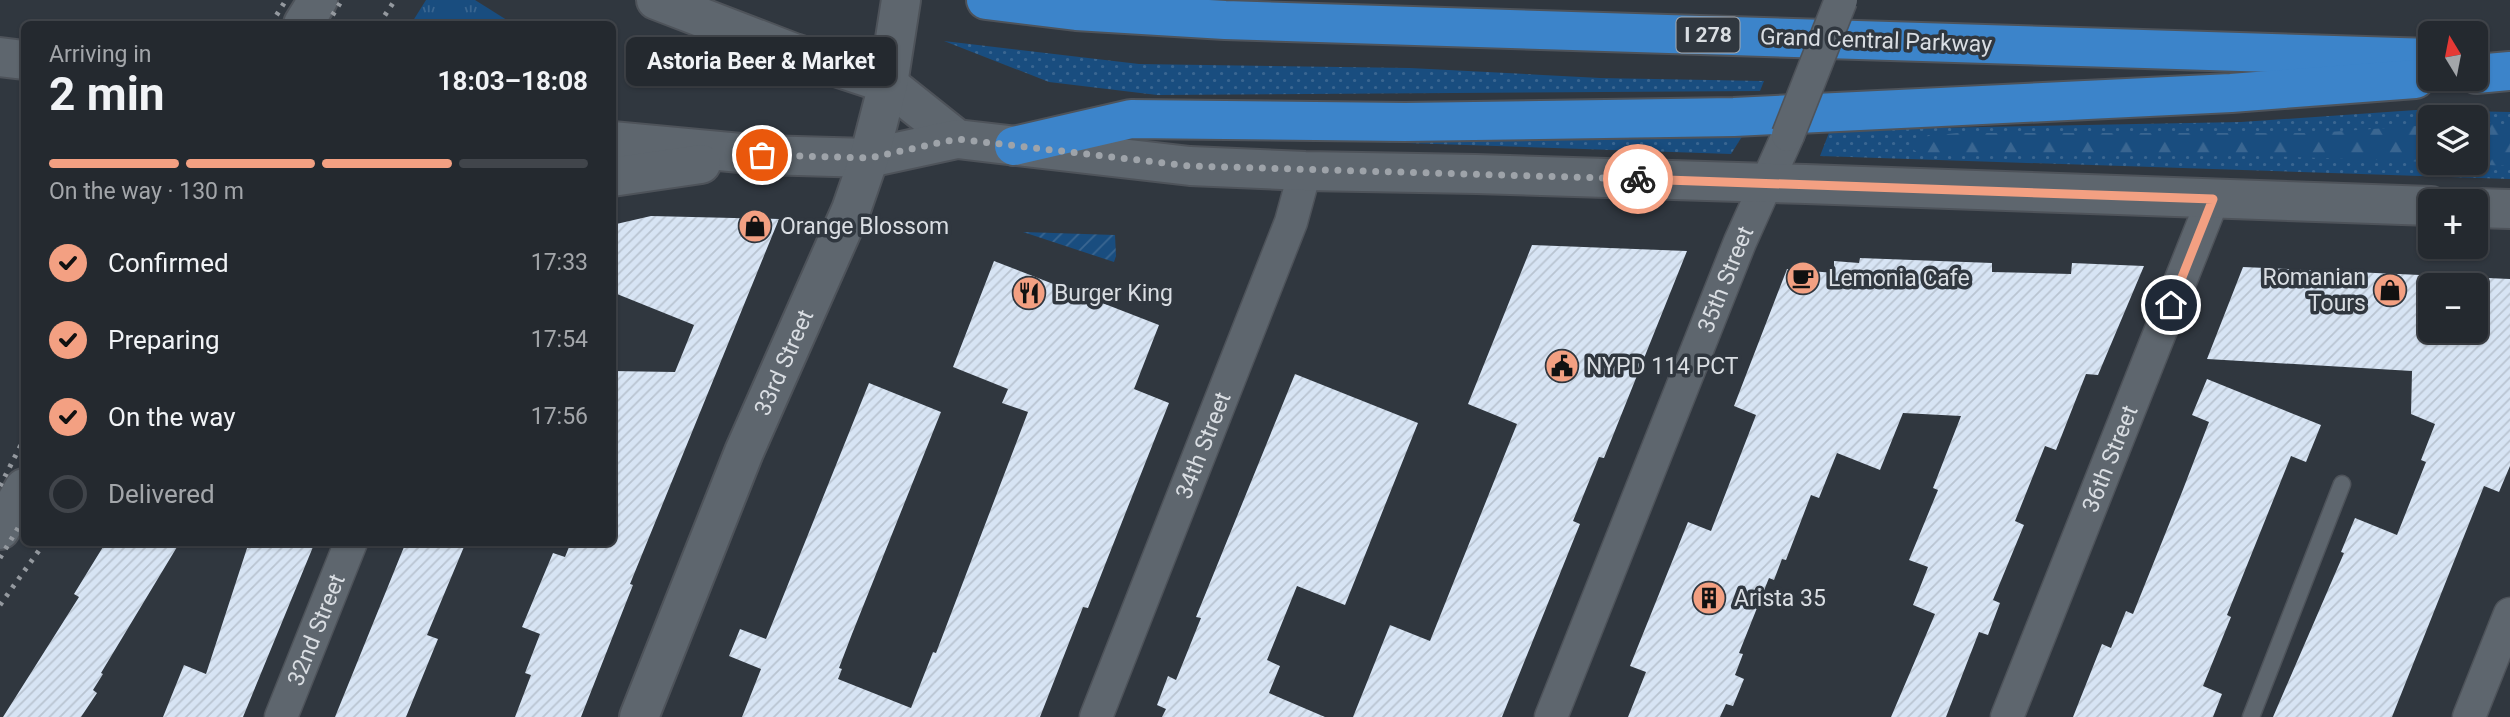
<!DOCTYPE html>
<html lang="en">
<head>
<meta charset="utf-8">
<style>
	:root { --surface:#24292f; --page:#2c3137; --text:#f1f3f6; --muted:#a3a6aa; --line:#41454b; --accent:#f3a082 }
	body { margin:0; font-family:Roboto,sans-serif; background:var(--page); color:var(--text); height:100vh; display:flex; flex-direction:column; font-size:26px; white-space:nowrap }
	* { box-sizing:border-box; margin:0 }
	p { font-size:23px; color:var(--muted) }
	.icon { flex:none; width:38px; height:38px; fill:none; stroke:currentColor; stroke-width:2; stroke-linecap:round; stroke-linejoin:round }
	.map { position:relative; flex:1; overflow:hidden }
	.panel { position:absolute; left:21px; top:21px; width:595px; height:525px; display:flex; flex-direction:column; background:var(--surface); border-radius:10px; box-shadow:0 2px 5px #0004,0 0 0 2px var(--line) }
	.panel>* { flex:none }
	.needle { width:46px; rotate:350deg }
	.buttons { position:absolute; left:2418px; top:21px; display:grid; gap:14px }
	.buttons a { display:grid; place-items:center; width:70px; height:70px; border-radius:10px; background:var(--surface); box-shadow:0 2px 5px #0004,0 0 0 2px var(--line); font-size:35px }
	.pin { position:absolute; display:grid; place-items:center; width:60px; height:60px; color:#fff; margin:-30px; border:4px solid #fff; border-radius:50%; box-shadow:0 2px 7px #0007 }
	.courier { position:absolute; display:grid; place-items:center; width:70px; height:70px; margin:-35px; border:5px solid #f3a082; border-radius:50%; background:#fff; color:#222; box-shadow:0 2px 9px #0007 }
	.bubble { position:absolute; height:49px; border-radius:10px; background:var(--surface); box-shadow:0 2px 5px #0004,0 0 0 2px var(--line); font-size:23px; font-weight:700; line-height:49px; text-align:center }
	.overview em { font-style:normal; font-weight:700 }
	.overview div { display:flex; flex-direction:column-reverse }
	.overview { display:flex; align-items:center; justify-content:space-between; height:119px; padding:0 28px }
	h1 { font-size:46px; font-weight:700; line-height:52px }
	.bar { display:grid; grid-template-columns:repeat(4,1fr); gap:10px 7px; align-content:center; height:84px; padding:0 28px }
	.bar i { height:9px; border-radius:5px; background:var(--line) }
	.bar .active { background:var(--accent) }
	.bar p { grid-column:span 4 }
	ol { padding:0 28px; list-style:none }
	li { display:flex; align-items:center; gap:21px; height:77px }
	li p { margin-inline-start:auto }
	li .icon { padding:7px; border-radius:50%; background:var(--accent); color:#111; stroke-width:4 }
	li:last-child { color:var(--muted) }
	li i { width:38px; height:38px; border:4px solid var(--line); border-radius:50% }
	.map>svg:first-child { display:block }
	.grass { fill:url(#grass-dots); fill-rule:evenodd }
	.forest { fill:url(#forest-firs) }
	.park { fill:url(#park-tufts) }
	.garden { fill:url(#garden-furrows) }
	.building { fill:url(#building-hatch); fill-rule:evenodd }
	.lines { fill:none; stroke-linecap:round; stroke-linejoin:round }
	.service-casing { stroke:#4e535a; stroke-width:19 }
	.minor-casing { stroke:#4e535a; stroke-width:35 }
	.secondary-casing { stroke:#4e535a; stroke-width:42 }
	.motorway-casing { stroke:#4e535a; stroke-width:42 }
	.service { stroke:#5e666e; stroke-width:16 }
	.minor { stroke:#5e666e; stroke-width:32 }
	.secondary { stroke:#5e666e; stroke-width:38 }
	.motorway { stroke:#3c84ca; stroke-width:38 }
	.rail { stroke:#94999f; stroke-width:5; stroke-dasharray:3.5 7; stroke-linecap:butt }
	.minor-bridge-casing { stroke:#4e535a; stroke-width:35; stroke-linecap:butt }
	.minor-bridge { stroke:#5e666e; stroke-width:32 }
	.done { stroke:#9ea3a9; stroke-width:7; stroke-dasharray:0 12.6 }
	.route { stroke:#f3a082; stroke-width:9 }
	.labels { text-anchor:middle; stroke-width:7; stroke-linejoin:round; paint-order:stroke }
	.shield { fill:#30373f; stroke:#a6abb1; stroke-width:2 }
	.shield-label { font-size:21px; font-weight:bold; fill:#d9dde2 }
	.street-label { font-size:23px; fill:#d9dde2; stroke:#30373f }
	.poi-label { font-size:23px; fill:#d9dde2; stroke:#30373f; text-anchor:start }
</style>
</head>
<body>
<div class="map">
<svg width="2510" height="717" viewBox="0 0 2510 717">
	<defs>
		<pattern id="grass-dots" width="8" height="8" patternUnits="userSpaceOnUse" patternTransform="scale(1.75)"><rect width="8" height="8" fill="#194d7f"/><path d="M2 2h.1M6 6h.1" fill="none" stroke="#3a6691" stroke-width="1.8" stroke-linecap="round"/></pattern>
		<pattern id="forest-firs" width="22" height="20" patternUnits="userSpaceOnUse" patternTransform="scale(1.75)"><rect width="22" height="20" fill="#194d7f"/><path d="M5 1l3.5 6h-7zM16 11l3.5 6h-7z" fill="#3a6691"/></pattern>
		<pattern id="park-tufts" width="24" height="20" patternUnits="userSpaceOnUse" patternTransform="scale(1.75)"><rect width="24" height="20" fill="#194d7f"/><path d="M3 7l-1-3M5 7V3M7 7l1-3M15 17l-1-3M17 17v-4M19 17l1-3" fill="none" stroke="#3a6691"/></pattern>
		<pattern id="garden-furrows" width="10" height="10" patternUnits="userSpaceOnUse" patternTransform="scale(1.75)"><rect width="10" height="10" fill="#194d7f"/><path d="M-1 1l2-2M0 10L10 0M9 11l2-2" fill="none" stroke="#3a6691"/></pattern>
		<pattern id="building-hatch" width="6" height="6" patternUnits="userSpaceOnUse" patternTransform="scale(1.75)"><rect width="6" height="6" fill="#d7e4f4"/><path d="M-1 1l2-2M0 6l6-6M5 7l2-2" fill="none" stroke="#b9c4d1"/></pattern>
	</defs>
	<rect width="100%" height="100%" fill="#30373f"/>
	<g class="grass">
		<path d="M 944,41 L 1139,64 L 1410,68 L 1600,78 L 1764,81 L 1760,91 L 1157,95 L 1049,82 Z"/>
		<path d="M 2416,110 L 2510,112 L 2510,179 L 1820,156 L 1830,130 L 2241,122 ZM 2431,117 L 2476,117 L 2476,163 L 2431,163 Z"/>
		<path d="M 1743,135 L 1731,154 L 1316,140 Z"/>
	</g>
	<g class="forest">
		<path d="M 2476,124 L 2510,124 L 2510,166 L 2444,163 L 2476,163 Z"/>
		<path d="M 2431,125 L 2431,162 L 2213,154 L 1919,153 L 1909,147 L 1920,137 L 1957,133 L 2314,133 Z"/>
	</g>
	<path class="park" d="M 426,0 L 475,0 L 513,24 L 411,24 Z"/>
	<path class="garden" d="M 1023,232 L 1115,235 L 1116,256 L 1114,262 Z"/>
	<g class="building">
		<path d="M 651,216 L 779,219 L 630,584 L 633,585 L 581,717 L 515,717 L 531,675 L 525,673 L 540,634 L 522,627 L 553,553 L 565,557 L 571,542 L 612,542 L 612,371 L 675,372 L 694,325 L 612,292 L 612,225 Z"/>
		<path d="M 1532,245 L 1687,251 L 1604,458 L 1599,457 L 1573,521 L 1580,524 L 1502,717 L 1353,717 L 1390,625 L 1430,641 L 1517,424 L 1468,404 Z"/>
		<path d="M 1860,258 L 1992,263 L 1992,272 L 2071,274 L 2072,263 L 2144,266 L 2098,375 L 2086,374 L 2056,450 L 2045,446 L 2015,521 L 2024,525 L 1993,600 L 2000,603 L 1988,635 L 1979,632 L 1946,717 L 1891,717 L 1935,614 L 1913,605 L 1928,567 L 1909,560 L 1938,490 L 1933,488 L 1961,416 L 1903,413 L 1880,470 L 1837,453 L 1819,498 L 1811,495 L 1786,560 L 1782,559 L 1774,580 L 1769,578 L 1739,653 L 1743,654 L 1735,675 L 1744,679 L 1733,706 L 1726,704 L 1720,717 L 1628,717 L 1646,672 L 1630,666 L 1688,522 L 1711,531 L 1756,415 L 1734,406 L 1787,269 L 1834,273 L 1834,261 L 1859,263 Z"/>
		<path d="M 994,261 L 1159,325 L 1134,389 L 1169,403 L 1088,608 L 1083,607 L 1040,717 L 742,717 L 761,669 L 729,656 L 740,629 L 766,639 L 869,383 L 941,412 L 852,634 L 839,668 L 842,669 L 838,679 L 911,708 L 933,652 L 936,653 L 1028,412 L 1002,403 L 1008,389 L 953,367 Z"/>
		<path d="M 2243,267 L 2510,279 L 2510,466 L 2499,492 L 2484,486 L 2392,717 L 2273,717 L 2344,553 L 2341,552 L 2355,518 L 2397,535 L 2426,462 L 2421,460 L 2435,424 L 2411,414 L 2412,371 L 2207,359 ZM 2431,285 L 2476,285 L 2476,331 L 2431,331 Z"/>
		<path d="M 1295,374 L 1418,423 L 1345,605 L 1297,586 L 1267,660 L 1280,666 L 1269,693 L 1325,717 L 1162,717 L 1166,709 L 1157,705 L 1168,676 L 1176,680 L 1201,618 L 1196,617 Z"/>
		<path d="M 2207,379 L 2321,425 L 2306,462 L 2291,456 L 2227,615 L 2231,617 L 2203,686 L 2222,694 L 2213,717 L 2073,717 L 2102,644 L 2111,648 L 2126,611 L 2133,614 L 2182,492 L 2209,422 L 2192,415 Z"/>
		<path d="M 106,542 L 180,542 L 101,673 L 103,674 L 93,690 L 97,693 L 81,717 L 3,717 L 79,597 L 74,594 Z"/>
		<path d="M 249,542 L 315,542 L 243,717 L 163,717 L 184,665 L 206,674 Z"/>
		<path d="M 406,542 L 466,542 L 427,635 L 438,639 L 406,717 L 335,717 Z"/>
	</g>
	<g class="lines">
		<defs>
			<path id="service" d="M 2251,717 L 2342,484"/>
			<g id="minor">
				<path id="s1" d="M 281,717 L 351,542"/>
				<path id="s2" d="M 1096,717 L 1291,222 L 1305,171"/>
				<path id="s3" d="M 1551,717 L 1740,242 L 1788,135"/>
				<path id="s4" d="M 2007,717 L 2213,199"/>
				<path d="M 2469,717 L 2510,614"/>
			</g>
			<g id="secondary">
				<path d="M 656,0 L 794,53 L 888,84 L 957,139"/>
				<path d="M 303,24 L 318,0"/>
				<path d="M 0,57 L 24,60"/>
				<path d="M 612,141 L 762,155 L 869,158 L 957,139 L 1190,166 L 1305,171 L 1476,174 L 1806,184 L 2431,206"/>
				<path d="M 612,177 L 701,164"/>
				<path d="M 2476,208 L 2510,209"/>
				<path d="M 0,530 L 24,488"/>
				<path id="s5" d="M 639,717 L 744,452 L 851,210 L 869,158 L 888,84 L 901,0"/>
			</g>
			<g id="motorway">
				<path d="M 986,0 L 1076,11 L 1225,20 L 2431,58"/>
				<path d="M 2476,74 L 2510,71"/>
				<path d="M 1014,146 L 1131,119 L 1405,122 L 1734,117 L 2231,93 L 2415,79"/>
			</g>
		</defs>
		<use href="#service" class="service-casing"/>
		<use href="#minor" class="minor-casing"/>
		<use href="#secondary" class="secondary-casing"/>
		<use href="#motorway" class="motorway-casing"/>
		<use href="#service" class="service"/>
		<use href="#minor" class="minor"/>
		<use href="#secondary" class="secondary"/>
		<use href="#motorway" class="motorway"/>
		<g class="rail">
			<path d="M 271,24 L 286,0"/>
			<path d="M 327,24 L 342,0"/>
			<path d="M 379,24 L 395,0"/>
			<path d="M 0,486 L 24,439"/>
			<path d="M 0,558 L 24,518"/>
			<path d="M 0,605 L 45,542"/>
		</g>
		<defs>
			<path id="minor-bridge" d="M 1788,135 L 1841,0"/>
		</defs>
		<use href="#minor-bridge" class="minor-bridge-casing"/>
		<use href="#minor-bridge" class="minor-bridge"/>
	</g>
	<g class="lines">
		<path class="done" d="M 762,155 L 869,158 L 957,139 L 1190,166 L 1638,179"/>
		<path class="route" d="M 1638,179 L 2213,199 L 2171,305"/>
	</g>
	<defs>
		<symbol id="shop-disc" viewBox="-11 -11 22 22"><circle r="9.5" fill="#f3a082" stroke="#30373f"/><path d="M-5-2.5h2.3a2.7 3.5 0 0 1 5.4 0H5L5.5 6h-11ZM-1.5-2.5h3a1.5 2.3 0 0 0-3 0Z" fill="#111"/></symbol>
		<symbol id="cafe-disc" viewBox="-11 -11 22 22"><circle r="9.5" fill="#f3a082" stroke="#30373f"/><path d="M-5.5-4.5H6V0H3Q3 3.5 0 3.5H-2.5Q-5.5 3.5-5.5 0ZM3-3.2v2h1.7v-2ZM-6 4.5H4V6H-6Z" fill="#111"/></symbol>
		<symbol id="restaurant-disc" viewBox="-11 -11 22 22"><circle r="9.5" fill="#f3a082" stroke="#30373f"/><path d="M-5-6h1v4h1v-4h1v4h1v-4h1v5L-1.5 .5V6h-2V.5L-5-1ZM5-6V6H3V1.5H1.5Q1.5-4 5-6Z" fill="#111"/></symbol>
		<symbol id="civic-disc" viewBox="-11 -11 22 22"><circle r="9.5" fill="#f3a082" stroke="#30373f"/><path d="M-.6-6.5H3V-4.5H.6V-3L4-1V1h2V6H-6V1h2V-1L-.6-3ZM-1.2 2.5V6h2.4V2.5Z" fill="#111"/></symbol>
		<symbol id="building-disc" viewBox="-11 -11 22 22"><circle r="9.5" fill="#f3a082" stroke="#30373f"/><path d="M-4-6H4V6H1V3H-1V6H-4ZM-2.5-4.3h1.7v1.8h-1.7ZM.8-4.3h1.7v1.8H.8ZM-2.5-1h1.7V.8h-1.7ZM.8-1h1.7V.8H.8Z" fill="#111"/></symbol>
	</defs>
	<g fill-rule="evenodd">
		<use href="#shop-disc" x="736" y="207" width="38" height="38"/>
		<use href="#cafe-disc" x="1784" y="259" width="38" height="38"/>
		<use href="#shop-disc" x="2371" y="271" width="38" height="38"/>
		<use href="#restaurant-disc" x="1010" y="274" width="38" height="38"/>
		<use href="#civic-disc" x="1543" y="347" width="38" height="38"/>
		<use href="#building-disc" x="1690" y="579" width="38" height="38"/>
	</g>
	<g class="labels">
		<rect class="shield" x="1676.5" y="17.5" width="63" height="35" rx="5"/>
		<g class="shield-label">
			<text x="1708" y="42">I 278</text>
		</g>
		<g class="street-label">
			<text transform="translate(1876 40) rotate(2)" y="8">Grand Central Parkway</text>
			<text dy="8" stroke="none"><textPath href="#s3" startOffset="471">35th Street</textPath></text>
			<text dy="8" stroke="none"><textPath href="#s5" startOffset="383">33rd Street</textPath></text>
			<text dy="8" stroke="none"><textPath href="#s2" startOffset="292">34th Street</textPath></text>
			<text dy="8" stroke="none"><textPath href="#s4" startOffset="278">36th Street</textPath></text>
			<text dy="8" stroke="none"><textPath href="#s1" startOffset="94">32nd Street</textPath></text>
		</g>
		<g class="poi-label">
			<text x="780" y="234">Orange Blossom</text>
			<text x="2366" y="285" text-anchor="end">Romanian<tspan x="2366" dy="26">Tours</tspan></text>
			<text x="1828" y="286">Lemonia Cafe</text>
			<text x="1054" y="301">Burger King</text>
			<text x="1586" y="374">NYPD 114 PCT</text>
			<text x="1734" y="606">Arista 35</text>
		</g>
	</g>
</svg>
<div class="buttons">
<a><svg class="needle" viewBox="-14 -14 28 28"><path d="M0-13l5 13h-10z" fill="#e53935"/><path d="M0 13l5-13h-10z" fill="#a3a6aa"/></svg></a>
<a><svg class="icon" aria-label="layers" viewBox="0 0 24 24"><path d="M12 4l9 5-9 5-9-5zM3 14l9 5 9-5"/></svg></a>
<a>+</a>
<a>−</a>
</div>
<div class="pin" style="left:762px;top:155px;background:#ea580c"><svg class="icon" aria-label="bag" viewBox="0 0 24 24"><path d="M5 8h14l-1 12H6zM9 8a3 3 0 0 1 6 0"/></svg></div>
<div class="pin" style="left:2171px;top:305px;background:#1f2937"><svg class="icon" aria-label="home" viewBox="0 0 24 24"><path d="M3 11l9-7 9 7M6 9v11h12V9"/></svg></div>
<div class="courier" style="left:1638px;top:179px"><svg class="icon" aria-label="bike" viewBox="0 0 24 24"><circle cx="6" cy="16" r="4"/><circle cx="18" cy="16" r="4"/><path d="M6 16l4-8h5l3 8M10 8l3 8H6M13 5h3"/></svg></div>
<div class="bubble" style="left:626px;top:37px;width:270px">Astoria Beer &amp; Market</div>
<section class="panel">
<div class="overview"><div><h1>2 min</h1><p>Arriving in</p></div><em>18:03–18:08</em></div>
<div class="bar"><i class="active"></i><i class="active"></i><i class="active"></i><i></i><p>On the way · 130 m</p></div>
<ol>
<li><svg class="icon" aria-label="check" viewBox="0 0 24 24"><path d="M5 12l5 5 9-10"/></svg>Confirmed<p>17:33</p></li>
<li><svg class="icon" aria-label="check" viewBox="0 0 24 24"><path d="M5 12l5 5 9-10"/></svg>Preparing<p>17:54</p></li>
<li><svg class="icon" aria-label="check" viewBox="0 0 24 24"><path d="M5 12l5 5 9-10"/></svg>On the way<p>17:56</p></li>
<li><i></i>Delivered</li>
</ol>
</section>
</div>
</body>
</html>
